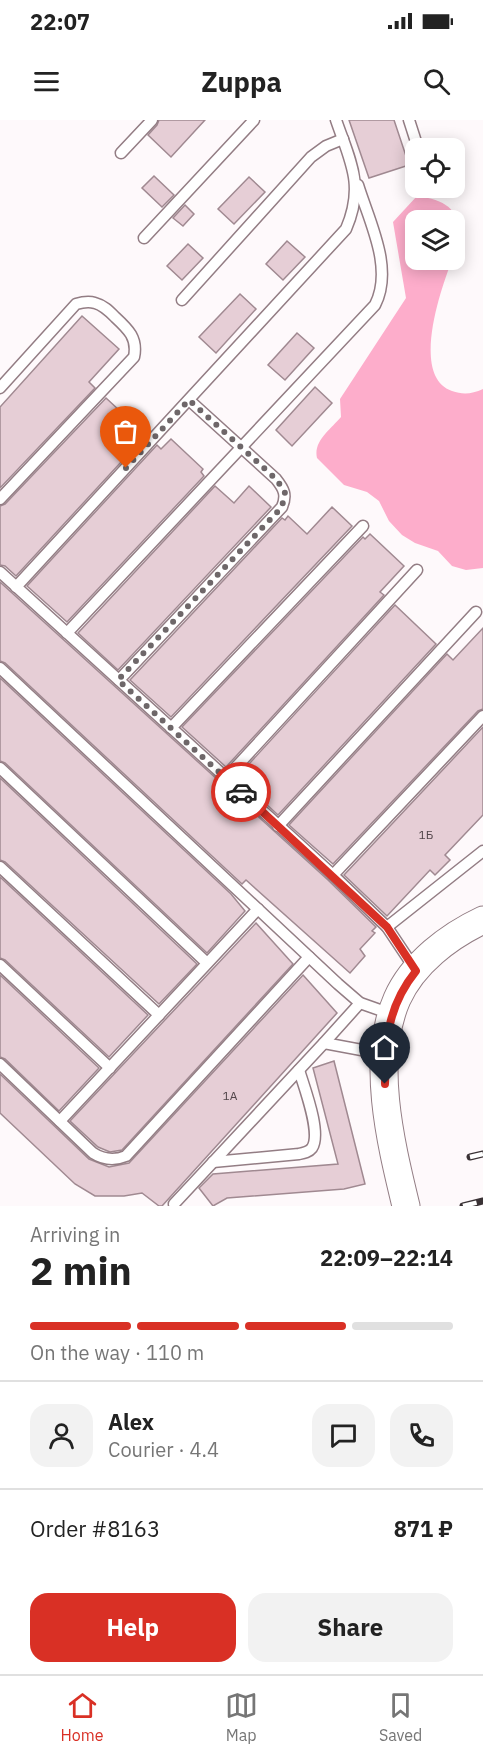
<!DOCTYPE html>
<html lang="en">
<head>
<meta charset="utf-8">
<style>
	:root { --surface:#fff; --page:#f2f2f2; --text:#222; --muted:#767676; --line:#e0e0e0; --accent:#d93025 }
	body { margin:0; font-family:"IBM Plex Sans",sans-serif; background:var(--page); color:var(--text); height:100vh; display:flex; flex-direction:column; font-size:22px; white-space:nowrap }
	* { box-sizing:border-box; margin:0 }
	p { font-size:20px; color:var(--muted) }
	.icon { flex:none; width:33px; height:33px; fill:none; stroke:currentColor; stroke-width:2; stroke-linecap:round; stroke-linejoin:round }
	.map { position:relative; height:1086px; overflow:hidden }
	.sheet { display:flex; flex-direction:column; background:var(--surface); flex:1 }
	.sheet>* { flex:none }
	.buttons { position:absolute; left:405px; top:18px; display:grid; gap:12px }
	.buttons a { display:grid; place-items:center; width:60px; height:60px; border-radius:12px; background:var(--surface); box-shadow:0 3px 15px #0003; font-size:30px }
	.pin { position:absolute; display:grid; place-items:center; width:51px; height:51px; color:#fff; margin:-62px -26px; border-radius:50% 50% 50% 0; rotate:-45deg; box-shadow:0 0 6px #0007 }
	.pin .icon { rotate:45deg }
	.courier { position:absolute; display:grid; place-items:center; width:60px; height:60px; margin:-30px; border:4px solid #d93025; border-radius:50%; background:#fff; color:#222; box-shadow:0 2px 8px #0007 }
	.overview em { font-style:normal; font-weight:800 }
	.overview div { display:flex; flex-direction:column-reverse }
	.overview { display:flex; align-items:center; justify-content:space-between; height:102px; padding:0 30px }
	h1 { font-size:39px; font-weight:800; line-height:45px }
	.bar { display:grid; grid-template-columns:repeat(4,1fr); gap:9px 6px; align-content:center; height:72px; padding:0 30px }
	.bar i { height:8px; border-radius:4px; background:var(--line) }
	.bar .active { background:var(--accent) }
	.bar p { grid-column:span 4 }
	.line { display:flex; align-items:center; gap:15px; padding:0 30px; border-top:2px solid var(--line) }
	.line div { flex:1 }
	.round { display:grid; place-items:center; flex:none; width:63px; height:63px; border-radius:18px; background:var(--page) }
	.button { display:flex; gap:12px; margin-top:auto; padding:12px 30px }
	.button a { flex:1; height:69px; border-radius:18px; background:var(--accent); color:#fff; font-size:24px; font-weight:800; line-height:69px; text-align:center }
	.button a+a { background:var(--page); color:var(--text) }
	.status { display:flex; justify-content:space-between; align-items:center; height:42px; padding:0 30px; background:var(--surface); direction:ltr }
	.status svg { height:16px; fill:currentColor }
	header { display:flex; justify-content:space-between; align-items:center; height:78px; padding:0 30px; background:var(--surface); font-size:27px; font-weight:800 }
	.tab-bar { display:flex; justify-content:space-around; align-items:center; height:84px; border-top:2px solid var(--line); background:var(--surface); font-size:16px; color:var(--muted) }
	.tab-bar a { display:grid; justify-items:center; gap:3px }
	.tab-bar .active { color:var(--accent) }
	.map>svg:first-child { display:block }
	.forest { fill:#fdadcb }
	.building { fill:#e6ced6; stroke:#a08991; stroke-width:1.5 }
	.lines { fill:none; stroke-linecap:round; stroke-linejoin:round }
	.service-casing { stroke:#937d84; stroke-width:13 }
	.tertiary-casing { stroke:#937d84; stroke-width:29 }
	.service { stroke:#fff; stroke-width:10 }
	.tertiary { stroke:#fff; stroke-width:27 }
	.rail-casing { stroke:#3a3235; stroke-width:7 }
	.rail { stroke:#fff; stroke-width:4.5; stroke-dasharray:14; stroke-linecap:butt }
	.done { stroke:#6e6769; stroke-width:6; stroke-dasharray:0 10.8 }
	.route { stroke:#d93025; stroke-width:8 }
	.labels { text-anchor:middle; stroke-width:4.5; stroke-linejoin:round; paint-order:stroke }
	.number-label { font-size:12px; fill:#52464a }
</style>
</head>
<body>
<div class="status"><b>22:07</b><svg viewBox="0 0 49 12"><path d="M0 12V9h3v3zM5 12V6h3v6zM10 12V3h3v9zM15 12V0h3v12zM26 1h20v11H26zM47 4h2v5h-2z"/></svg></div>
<header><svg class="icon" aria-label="menu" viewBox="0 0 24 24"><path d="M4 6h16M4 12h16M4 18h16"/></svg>Zuppa<svg class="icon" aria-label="search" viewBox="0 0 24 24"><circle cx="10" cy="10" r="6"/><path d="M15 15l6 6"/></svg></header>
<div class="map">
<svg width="483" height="1086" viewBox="0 0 483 1086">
	<rect width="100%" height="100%" fill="#fef9fb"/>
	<path class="forest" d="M 417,76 C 454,81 464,96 455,131 L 454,100 L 416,100 L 416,140 L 452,140 C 441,169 410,256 452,271 C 463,275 472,274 483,269 L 483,448 L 466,450 L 452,446 L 438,431 L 415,423 L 402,415 L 389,401 L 379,381 L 367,372 L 344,365 L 317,338 C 313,321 331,309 341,297 L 340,279 L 406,178 L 393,102 Z"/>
	<g class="building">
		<path d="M 159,0 L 205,0 L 171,37 L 148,15 L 157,5 Z"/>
		<path d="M 349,0 L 394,0 L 409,45 L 369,58 Z"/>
		<path d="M 154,56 L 174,75 L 162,87 L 142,68 Z"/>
		<path d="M 249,57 L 265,72 L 234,104 L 218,89 Z"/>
		<path d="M 185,85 L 194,94 L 183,106 L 173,98 Z"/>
		<path d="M 287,121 L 305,137 L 283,160 L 266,144 Z"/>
		<path d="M 188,124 L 203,138 L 182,160 L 167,146 Z"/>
		<path d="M 240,174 L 256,189 L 216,233 L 199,217 Z"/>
		<path d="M 82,196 L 119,229 L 89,262 L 95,268 L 0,368 L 0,287 Z"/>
		<path d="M 297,213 L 314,228 L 285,260 L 268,245 Z"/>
		<path d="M 315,267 L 332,283 L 292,326 L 276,310 Z"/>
		<path d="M 106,278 L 146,315 L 16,456 L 5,446 L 0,445 L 0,386 L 5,384 Z"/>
		<path d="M 171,319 L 203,349 L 201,352 L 204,356 L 67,502 L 27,466 L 157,325 L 161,329 Z"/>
		<path d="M 215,366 L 234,383 L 249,366 L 271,387 L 118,550 L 78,513 Z"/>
		<path d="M 332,387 L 352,406 L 171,597 L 130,560 L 282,398 L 285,400 L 288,396 L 307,414 Z"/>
		<path d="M 370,414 L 404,446 L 380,472 L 384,475 L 226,647 L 182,607 L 363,417 L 365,419 Z"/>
		<path d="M 0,462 L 328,760 L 376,807 L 372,811 L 375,813 L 360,829 L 365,836 L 350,853 L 246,760 L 242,764 L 5,543 L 0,541 Z"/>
		<path d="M 395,485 L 436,524 L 278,695 L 237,657 Z"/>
		<path d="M 483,508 L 483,589 L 478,591 L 333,744 L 289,705 L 447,534 L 453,540 Z"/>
		<path d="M 0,558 L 231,774 L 245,791 L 207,833 L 5,643 L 0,641 Z"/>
		<path d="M 483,607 L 483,695 L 445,735 L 450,740 L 435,755 L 430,750 L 387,796 L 344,755 Z"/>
		<path d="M 0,658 L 197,844 L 159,884 L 5,742 L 0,740 Z"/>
		<path d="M 0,757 L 148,895 L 109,937 L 5,840 L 0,838 Z"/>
		<path d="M 256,803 L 293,844 L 122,1030 L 110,1032 L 98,1027 L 70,1001 Z"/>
		<path d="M 0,855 L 99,948 L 59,991 L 5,939 L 0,937 Z"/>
		<path d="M 303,855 L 337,893 L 162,1086 L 159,1086 L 142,1073 L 124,1076 L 95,1076 L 75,1064 L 0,993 L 0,954 L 89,1039 L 109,1047 L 129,1043 Z"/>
		<path d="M 334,941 L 365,1064 L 344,1069 L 227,1078 L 213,1086 L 199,1068 L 213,1054 L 338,1044 L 313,948 Z"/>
	</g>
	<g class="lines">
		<defs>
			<g id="service">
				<path d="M 409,0 L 418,28"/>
				<path d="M 121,33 L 152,0"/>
				<path d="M 144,118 L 254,0"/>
				<path d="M 182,180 L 311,37 L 326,26 L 343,19"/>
				<path d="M 0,268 L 76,184 C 83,182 88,181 95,183 C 103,185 109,191 115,197 C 128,209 138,218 134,237 L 0,379"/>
				<path d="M 0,452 L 333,755 L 387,807 L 415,849"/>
				<path d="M 16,467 L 346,109 C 365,65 350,41 336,0"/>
				<path d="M 67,513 L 375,185 C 394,148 369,101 358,65"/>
				<path d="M 0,548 L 338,864 L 360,883 L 391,894"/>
				<path d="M 119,560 L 282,387 C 287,375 284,369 276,359 L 189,280"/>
				<path d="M 171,608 L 363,406"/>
				<path d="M 0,648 L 207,843"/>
				<path d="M 226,658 L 417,450"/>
				<path d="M 278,706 L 476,492"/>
				<path d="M 0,747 L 159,895"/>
				<path d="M 333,755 L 483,596"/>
				<path d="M 387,807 L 483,731"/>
				<path d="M 0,845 L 110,948"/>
				<path d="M 324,923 L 383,934"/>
				<path d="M 0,944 L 93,1033 C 104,1040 114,1041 126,1036 L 309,837"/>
				<path d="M 60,1001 L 258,789"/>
				<path d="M 213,1042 L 299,1034 C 304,1033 309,1032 312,1028 C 322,1013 304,967 299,950"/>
				<path d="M 174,1084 L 324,923 L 360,883"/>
			</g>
			<path id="tertiary" d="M 406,1086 C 391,1024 370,940 397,879 C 413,843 449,816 483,800"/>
		</defs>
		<use href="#service" class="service-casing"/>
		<use href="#tertiary" class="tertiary-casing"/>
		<use href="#service" class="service"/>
		<use href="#tertiary" class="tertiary"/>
		<defs>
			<g id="rail">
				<path d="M 470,1037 L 483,1034"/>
				<path d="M 463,1086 L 483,1081"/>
			</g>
		</defs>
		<use href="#rail" class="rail-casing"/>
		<use href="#rail" class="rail"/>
	</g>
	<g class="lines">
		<path class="done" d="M 126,348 L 189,280 L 276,359 L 285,372 L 282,387 L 118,560 L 241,672"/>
		<path class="route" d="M 241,672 L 387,807 L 416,851 C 387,887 386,919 385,964"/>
	</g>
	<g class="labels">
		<g class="number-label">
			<text x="426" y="719">1Б</text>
			<text x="230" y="980">1А</text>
		</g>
	</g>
</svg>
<div class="buttons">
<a><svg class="icon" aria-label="locate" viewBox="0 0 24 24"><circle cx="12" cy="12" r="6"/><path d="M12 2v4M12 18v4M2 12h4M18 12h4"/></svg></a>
<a><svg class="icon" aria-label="layers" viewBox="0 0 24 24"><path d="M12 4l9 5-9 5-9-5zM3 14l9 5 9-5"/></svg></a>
</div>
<div class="pin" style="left:126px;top:348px;background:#ea580c"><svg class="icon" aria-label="bag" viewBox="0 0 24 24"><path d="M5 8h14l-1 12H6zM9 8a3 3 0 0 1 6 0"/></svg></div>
<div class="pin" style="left:385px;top:964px;background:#1f2937"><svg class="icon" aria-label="home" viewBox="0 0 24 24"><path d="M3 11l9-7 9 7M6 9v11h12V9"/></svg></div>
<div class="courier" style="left:241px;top:672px"><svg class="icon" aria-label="car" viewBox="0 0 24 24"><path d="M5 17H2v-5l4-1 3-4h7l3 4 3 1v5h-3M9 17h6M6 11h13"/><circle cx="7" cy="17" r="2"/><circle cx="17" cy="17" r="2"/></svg></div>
</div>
<section class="sheet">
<div class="overview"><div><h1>2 min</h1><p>Arriving in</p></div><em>22:09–22:14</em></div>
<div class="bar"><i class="active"></i><i class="active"></i><i class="active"></i><i></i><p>On the way · 110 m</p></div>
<div class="line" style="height:108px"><a class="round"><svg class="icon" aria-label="person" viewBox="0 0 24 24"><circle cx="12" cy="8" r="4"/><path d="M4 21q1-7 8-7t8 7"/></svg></a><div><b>Alex</b><p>Courier · 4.4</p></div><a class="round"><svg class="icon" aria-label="chat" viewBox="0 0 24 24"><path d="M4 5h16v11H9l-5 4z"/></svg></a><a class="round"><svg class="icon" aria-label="phone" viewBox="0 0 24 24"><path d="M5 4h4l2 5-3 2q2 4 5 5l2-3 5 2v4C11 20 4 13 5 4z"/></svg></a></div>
<div class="line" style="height:78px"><div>Order #8163</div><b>871 ₽</b></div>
<div class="button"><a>Help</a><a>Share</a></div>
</section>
<nav class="tab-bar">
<a class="active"><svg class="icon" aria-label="home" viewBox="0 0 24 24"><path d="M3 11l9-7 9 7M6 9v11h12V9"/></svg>Home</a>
<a><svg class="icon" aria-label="map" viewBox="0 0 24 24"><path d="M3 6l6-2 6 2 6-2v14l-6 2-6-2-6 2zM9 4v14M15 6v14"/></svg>Map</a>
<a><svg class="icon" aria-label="saved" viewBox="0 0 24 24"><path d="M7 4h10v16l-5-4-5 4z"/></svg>Saved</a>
</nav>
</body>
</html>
